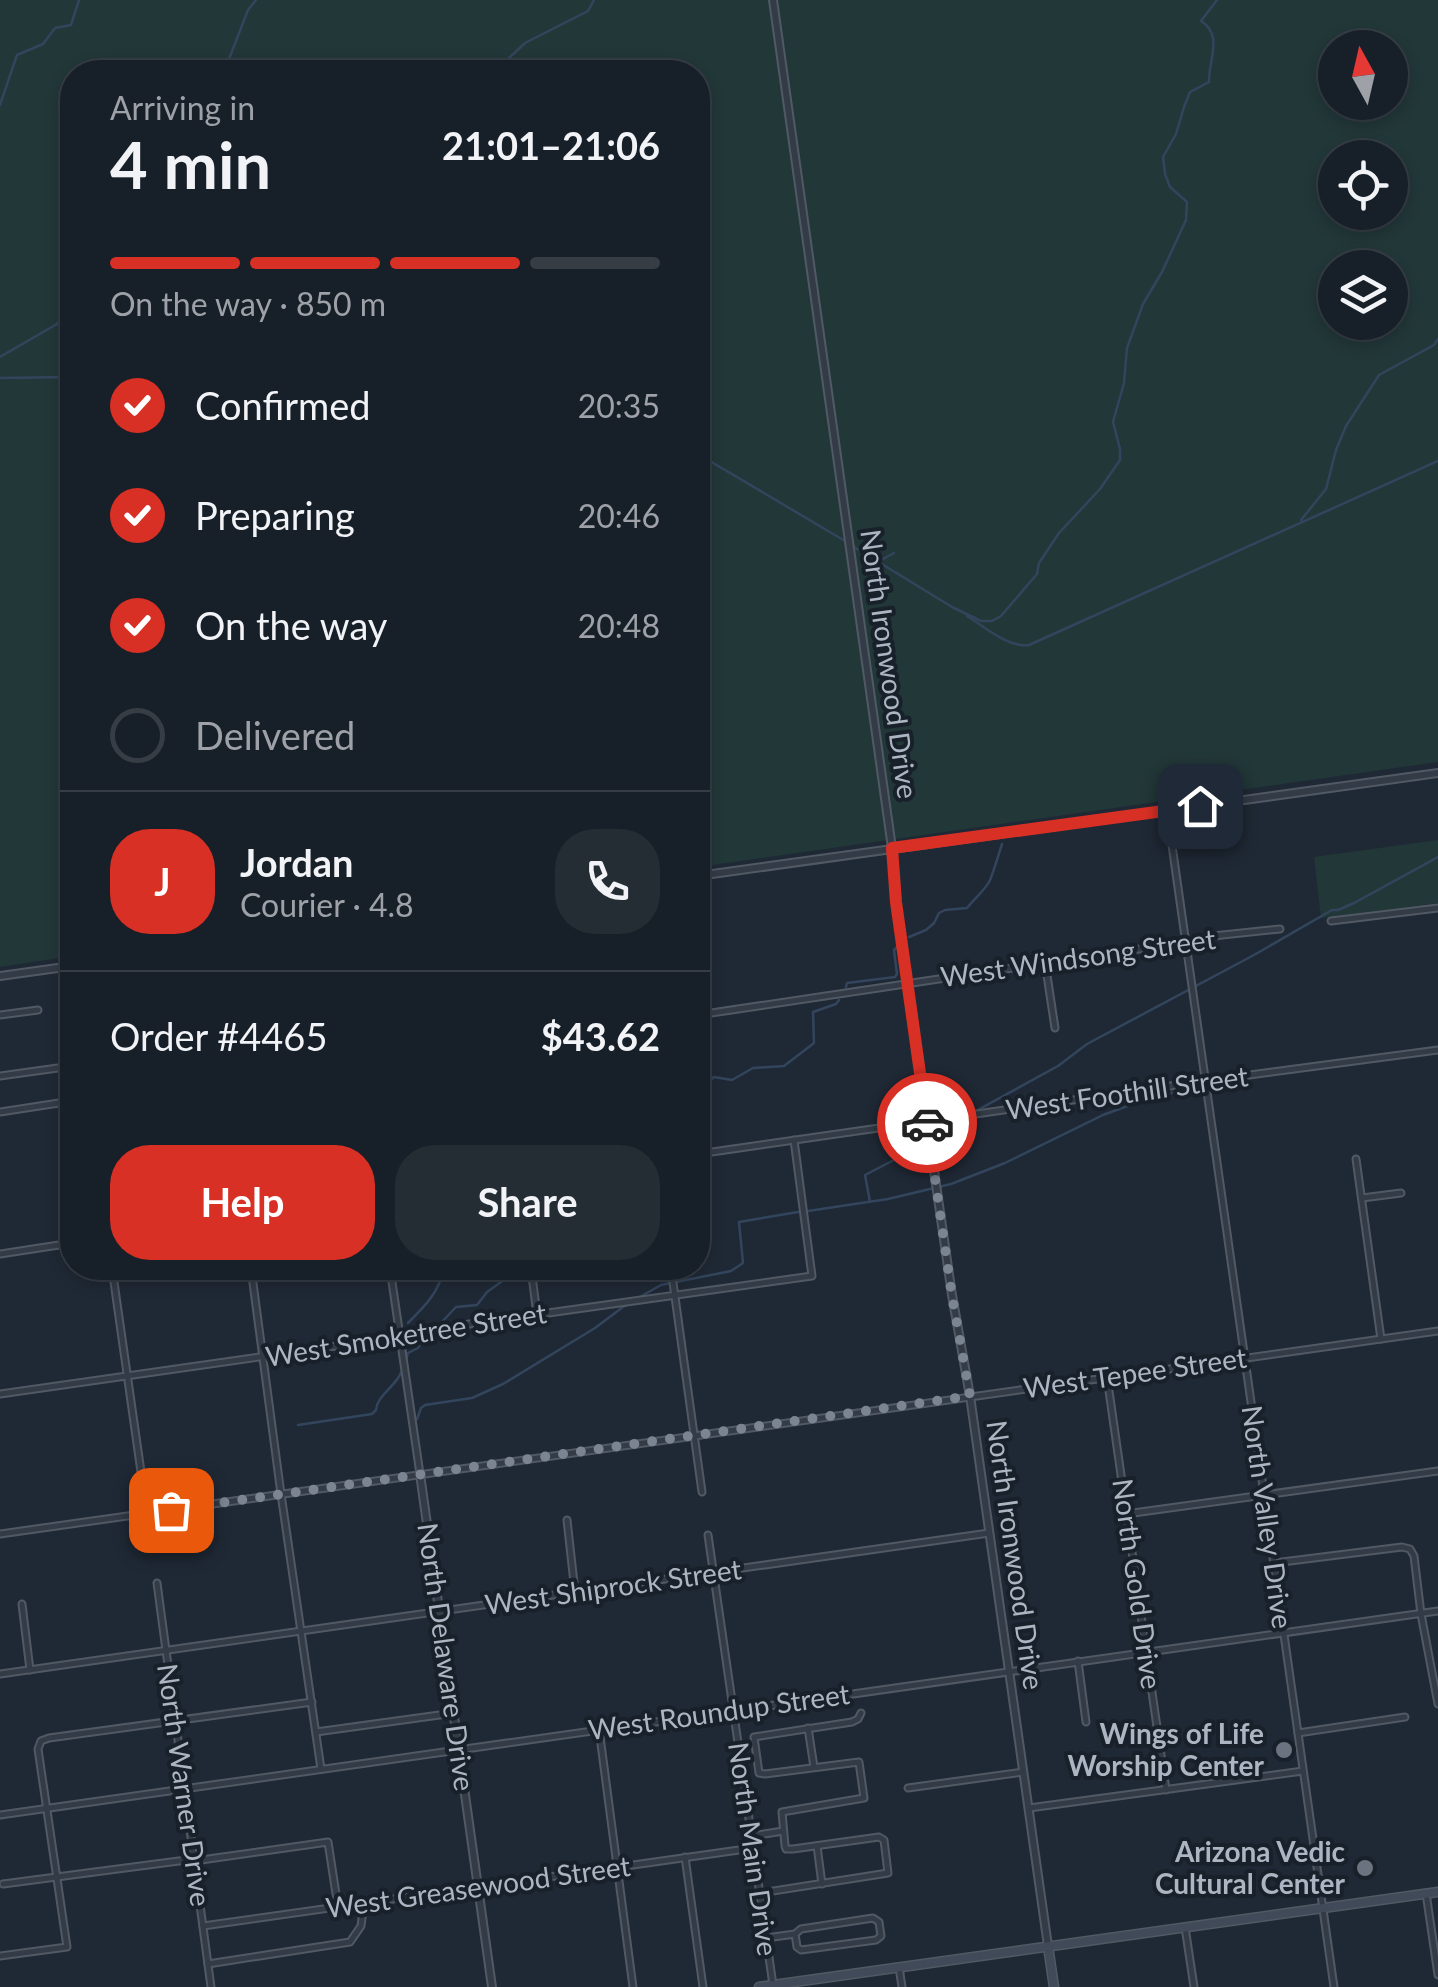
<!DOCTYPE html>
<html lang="en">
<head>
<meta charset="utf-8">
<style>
	:root { --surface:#171f28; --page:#242c34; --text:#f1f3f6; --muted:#9ea2a8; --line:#363d45; --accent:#d93025 }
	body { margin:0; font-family:Lato,sans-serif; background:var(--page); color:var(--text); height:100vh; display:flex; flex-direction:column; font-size:38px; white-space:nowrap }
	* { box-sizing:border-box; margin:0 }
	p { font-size:32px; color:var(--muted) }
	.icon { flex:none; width:55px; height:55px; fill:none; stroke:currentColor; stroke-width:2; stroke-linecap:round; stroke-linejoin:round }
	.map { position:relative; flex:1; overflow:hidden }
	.sheet { position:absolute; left:60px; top:60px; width:650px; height:1220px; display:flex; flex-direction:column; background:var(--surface); border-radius:40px; box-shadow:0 5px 15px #0003,0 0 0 2px var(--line) }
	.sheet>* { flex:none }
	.needle { width:65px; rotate:352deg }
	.fabs { position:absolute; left:1318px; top:30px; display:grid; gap:20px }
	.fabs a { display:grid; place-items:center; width:90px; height:90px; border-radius:50%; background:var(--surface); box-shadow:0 5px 15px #0003,0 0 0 2px var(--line); font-size:50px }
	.pin { position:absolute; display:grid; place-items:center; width:85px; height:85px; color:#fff; margin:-42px; border-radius:20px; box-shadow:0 5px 15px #0006 }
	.courier { position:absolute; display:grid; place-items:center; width:100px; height:100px; margin:-50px; border:8px solid #d93025; border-radius:50%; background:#fff; color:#222; box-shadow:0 2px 12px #0007 }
	.summary em { font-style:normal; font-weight:700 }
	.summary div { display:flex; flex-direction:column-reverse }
	.summary { display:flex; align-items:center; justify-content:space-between; height:170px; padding:0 50px }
	h1 { font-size:65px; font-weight:700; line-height:75px }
	.bar { display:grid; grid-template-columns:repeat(4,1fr); gap:15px 10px; align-content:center; height:120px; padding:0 50px }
	.bar i { height:12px; border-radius:8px; background:var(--line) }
	.bar .active { background:var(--accent) }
	.bar p { grid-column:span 4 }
	.line { display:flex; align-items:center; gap:25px; padding:0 50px; border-top:2px solid var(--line) }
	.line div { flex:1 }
	.round { display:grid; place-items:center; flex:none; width:105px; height:105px; border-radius:40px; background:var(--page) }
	ol { padding:0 50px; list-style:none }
	li { display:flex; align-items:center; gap:30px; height:110px }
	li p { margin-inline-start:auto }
	li .icon { padding:10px; border-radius:50%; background:var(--accent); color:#fff; stroke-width:4 }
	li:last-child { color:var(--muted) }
	li i { width:55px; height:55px; border:5px solid var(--line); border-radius:50% }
	.button { display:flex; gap:20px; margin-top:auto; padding:20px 50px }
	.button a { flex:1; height:115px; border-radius:40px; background:var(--accent); color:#fff; font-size:40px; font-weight:700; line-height:115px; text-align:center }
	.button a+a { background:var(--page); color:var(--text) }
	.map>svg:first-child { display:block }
	.green { fill:#223738; fill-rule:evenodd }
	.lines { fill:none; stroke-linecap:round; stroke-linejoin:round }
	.stream { stroke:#33455d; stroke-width:2.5 }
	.minor-casing { stroke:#505964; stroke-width:9 }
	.tertiary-casing { stroke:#505964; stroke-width:10 }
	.secondary-casing { stroke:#505964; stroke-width:11 }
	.minor { stroke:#333b46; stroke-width:5 }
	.tertiary { stroke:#333b46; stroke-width:6 }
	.secondary { stroke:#414a59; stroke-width:8 }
	.done { stroke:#7b8591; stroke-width:10; stroke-dasharray:0 18 }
	.route { stroke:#d93025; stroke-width:12 }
	.worship-dot { fill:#6b7280; stroke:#18202a; stroke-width:4 }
	.labels { text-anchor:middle; stroke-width:8; stroke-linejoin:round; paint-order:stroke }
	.street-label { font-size:28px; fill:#acb6c3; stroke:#18202a }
	.poi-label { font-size:28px; font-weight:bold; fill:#acb6c3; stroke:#18202a; text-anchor:end }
</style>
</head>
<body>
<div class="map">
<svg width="1438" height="1987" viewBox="0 0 1438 1987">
	<rect width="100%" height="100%" fill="#1f2935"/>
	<g class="green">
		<path d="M 0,0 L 1438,0 L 1438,762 L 698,867 L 698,72 L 72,72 L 72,956 L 0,967 ZM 1335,48 L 1390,48 L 1390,102 L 1335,102 ZM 1335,158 L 1390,158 L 1390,212 L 1335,212 ZM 1335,268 L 1390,268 L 1390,322 L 1335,322 Z"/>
		<path d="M 1438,840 L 1438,903 L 1321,918 L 1314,857 Z"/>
	</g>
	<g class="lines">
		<g class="stream">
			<path d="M 224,72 L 248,10 L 256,0"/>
			<path d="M 494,72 L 525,43 L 588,11 L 594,0"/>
			<path d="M 0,105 L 17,55 L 43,44 L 55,28 L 71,25 L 79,0"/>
			<path d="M 0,357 L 57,324 L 60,320 L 66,267 L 72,258"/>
			<path d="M 0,378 L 72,377"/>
			<path d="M 698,454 L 845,541"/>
			<path d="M 1301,520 L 1326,489 L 1336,450 L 1346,426 L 1379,375 L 1434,345 L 1438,339"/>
			<path d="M 854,547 L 952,607"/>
			<path d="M 869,554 L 883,559 L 894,553"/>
			<path d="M 952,607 L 981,621 L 992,621 L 1001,616 L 1037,574 L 1039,563 L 1059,533 L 1100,489 L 1120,460 L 1120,449 L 1113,422 L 1124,383 L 1127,348 L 1143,304 L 1162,272 L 1186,220 L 1187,202 L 1170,187 L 1165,174 L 1163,157 L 1176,134 L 1184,107 L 1190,92 L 1209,82 C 1208,61 1224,35 1201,21 L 1217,0"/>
			<path d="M 967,616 C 985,627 1008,648 1029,645 L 1438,461"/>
			<path d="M 909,937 L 926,930 L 934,923 L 939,913 L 945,910 L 967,908 C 974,899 984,891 989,882 C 991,880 1001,847 1002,844"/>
			<path d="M 846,987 L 847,983 L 895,977 L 897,974 L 894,950 L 898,946"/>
			<path d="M 698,1084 L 708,1082 L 714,1077 L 732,1080 L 753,1068 L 784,1066 L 814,1043 L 813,1012 L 836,1004 L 839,1000"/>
			<path d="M 1155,1096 L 1200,1088"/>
			<path d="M 976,1111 L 1058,1066 L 1087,1044 L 1254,955 L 1332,910 L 1338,910 L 1354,903 L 1438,857"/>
			<path d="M 870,1202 L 865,1175 L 894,1160 L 908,1158 L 943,1126 L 960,1118"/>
			<path d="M 808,1211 L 888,1199 L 951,1184 L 1005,1163 L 1103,1115 L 1149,1098"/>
			<path d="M 638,1298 L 661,1285 L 731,1271 L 743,1263 L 739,1222 L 798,1212"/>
			<path d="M 408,1323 C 426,1305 439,1292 444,1268"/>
			<path d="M 438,1326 L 456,1307 L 477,1305 L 487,1292 L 512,1274 L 517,1268"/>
			<path d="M 406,1360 L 408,1353 L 418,1348 L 427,1333"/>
			<path d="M 417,1419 L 421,1408 L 425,1405 L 472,1398 L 503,1384 L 595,1328 L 627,1304"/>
			<path d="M 298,1425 L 372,1414 L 376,1410 C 377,1394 398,1386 403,1368"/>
		</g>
		<defs>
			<g id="minor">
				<path d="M 1167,810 L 1334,1987"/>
				<path d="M 1331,921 L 1438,908"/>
				<path d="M 1045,962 L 1055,1028"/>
				<path d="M 65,967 L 72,1020"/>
				<path d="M 0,1015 L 38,1010"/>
				<path d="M 698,1015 L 1186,942 L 1213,936 L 1280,929"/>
				<path d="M 0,1076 L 72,1066"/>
				<path d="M 0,1112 L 72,1101"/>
				<path d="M 698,1154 L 1212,1080 L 1438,1050"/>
				<path d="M 1356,1159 L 1381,1339"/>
				<path d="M 1362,1198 L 1401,1193"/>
				<path d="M 0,1254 L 72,1243"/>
				<path d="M 112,1268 L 147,1514"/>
				<path d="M 251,1268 L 281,1494 L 321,1769"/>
				<path d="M 390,1268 L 420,1474"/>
				<path d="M 531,1268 L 537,1315"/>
				<path d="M 671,1268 L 702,1492"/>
				<path d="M 1107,1377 L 1166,1790"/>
				<path d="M 0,1394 L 392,1338 L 434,1329 L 812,1276 L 794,1140"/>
				<path d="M 1126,1514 L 1438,1471"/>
				<path d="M 567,1520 L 575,1592"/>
				<path d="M 0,1534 L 1438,1331"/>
				<path d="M 708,1535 L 773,1985"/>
				<path d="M 1274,1563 L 1402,1547 L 1410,1549 L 1414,1556 L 1421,1614 L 1438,1704"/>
				<path d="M 157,1583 L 211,1987"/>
				<path d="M 22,1604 L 30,1670"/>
				<path d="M 1078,1661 L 1086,1722"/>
				<path d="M 0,1674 L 989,1533"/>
				<path d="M 808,1728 L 814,1767"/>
				<path d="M 599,1729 L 633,1987"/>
				<path d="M 316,1732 L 454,1713"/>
				<path d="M 1298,1733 L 1405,1717"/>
				<path d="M 908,1788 L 1023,1772"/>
				<path d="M 1029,1808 L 1303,1771"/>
				<path d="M 0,1815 L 1438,1611"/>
				<path d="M 752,1836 L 783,1831"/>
				<path d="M 817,1846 L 822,1884"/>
				<path d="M 685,1857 L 703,1987"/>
				<path d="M 194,1861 L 328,1842 L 338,1907"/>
				<path d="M 3,1884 L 194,1859"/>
				<path d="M 760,1893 L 888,1873 L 884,1840 L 879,1837 L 793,1849 L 786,1849 L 785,1846 L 782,1812 L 864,1798 L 859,1762 L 765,1774 L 759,1773 L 754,1737 L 852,1722 L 858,1719 L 861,1713"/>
				<path d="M 1426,1893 L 1438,1975"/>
				<path d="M 203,1926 L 753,1848"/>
				<path d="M 1185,1927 L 1194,1987"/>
				<path d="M 766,1938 L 795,1934 L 797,1947 L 801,1950 L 876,1940 L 881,1936 L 879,1922 L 873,1918 L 801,1929 L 795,1934"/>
				<path d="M 0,1956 L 67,1947 L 38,1749 L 41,1741 L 49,1738 L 312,1702"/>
				<path d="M 208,1964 L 350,1942 L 361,1926 L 364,1903"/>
				<path d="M 899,1967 L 902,1987"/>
			</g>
			<g id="tertiary">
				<path d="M 773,0 L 892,848 L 896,902 L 927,1122 L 952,1295 L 970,1396 L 1048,1946"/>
				<path d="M 698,876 L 1438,773"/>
				<path d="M 0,976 L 72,966"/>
				<path d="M 420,1474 L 492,1987"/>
			</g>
			<g id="secondary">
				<path d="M 1048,1946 L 1054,1987"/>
				<path d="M 759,1987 L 1438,1892"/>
			</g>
		</defs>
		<use href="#minor" class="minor-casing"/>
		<use href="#tertiary" class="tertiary-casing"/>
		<use href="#secondary" class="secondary-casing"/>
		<use href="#minor" class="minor"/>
		<use href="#tertiary" class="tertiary"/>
		<use href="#secondary" class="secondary"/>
	</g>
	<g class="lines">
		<path class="done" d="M 171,1510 L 970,1396 L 952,1296 L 927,1123"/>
		<path class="route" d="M 927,1123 L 896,902 L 892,848 L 1200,806"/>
	</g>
	<g class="worship-dot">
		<circle cx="1284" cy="1750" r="10"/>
		<circle cx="1365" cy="1868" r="10"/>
	</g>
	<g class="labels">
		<g class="street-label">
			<text transform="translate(889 664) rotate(82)" y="10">North Ironwood Drive</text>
			<text transform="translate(1078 958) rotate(-8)" y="10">West Windsong Street</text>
			<text transform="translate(1127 1093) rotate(-8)" y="10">West Foothill Street</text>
			<text transform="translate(406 1335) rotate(-9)" y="10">West Smoketree Street</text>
			<text transform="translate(1135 1373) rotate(-8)" y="10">West Tepee Street</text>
			<text transform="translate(1267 1517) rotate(82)" y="10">North Valley Drive</text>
			<text transform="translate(1015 1555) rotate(82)" y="10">North Ironwood Drive</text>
			<text transform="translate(1137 1584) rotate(82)" y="10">North Gold Drive</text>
			<text transform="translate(613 1587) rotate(-8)" y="10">West Shiprock Street</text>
			<text transform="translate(446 1657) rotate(82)" y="10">North Delaware Drive</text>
			<text transform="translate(719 1712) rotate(-8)" y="10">West Roundup Street</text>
			<text transform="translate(184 1785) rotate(82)" y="10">North Warner Drive</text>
			<text transform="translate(753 1849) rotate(82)" y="10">North Main Drive</text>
			<text transform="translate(478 1887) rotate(-8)" y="10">West Greasewood Street</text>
		</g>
		<g class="poi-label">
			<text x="1264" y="1744">Wings of Life<tspan x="1264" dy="32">Worship Center</tspan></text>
			<text x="1345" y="1862">Arizona Vedic<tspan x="1345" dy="32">Cultural Center</tspan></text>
		</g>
	</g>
</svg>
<div class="fabs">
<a><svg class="needle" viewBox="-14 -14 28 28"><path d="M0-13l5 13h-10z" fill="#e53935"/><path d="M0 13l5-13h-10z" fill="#9ea2a8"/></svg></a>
<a><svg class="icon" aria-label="locate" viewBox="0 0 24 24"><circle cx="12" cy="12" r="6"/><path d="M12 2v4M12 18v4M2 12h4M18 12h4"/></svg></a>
<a><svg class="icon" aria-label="layers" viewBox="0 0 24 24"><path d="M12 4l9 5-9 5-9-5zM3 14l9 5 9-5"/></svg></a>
</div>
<div class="pin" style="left:171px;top:1510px;background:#ea580c"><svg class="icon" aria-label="bag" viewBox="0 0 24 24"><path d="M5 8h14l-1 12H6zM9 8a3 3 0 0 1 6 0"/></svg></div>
<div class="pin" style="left:1200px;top:806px;background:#1f2937"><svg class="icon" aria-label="home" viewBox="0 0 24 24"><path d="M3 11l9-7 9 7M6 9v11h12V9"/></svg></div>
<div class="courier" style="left:927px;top:1123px"><svg class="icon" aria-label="car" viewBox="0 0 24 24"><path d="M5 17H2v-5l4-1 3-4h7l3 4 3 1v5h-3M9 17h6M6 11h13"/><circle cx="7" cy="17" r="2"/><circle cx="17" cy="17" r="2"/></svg></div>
<section class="sheet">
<div class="summary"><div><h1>4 min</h1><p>Arriving in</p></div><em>21:01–21:06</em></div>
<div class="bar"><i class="active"></i><i class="active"></i><i class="active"></i><i></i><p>On the way · 850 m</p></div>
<ol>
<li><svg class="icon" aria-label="check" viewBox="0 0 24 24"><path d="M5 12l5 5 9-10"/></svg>Confirmed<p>20:35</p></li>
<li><svg class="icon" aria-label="check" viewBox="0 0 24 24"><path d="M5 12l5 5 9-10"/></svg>Preparing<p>20:46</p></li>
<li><svg class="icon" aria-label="check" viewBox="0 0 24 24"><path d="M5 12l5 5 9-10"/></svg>On the way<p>20:48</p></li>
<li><i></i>Delivered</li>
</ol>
<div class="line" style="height:180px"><b class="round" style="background:var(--accent);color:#fff">J</b><div><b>Jordan</b><p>Courier · 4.8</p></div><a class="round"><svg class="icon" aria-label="phone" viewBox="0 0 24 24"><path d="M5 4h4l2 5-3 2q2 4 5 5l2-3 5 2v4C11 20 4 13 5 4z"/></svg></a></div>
<div class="line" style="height:130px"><div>Order #4465</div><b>$43.62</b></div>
<div class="button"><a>Help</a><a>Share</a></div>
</section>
</div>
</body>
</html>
